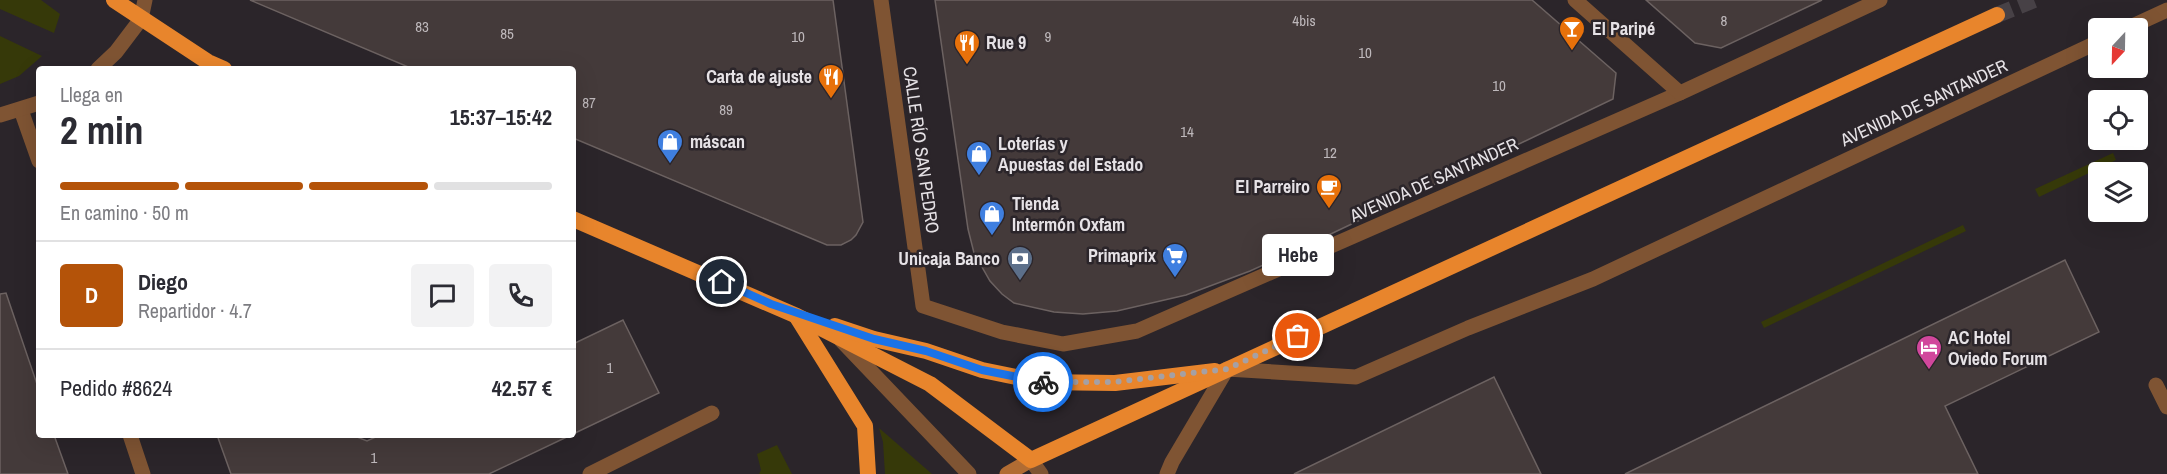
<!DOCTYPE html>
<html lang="es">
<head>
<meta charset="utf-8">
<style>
	:root { --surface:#fff; --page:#f2f2f3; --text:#2b2b33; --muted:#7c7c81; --line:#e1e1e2; --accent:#b45309 }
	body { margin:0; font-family:"Archivo Narrow",sans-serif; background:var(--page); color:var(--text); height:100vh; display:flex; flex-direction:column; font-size:22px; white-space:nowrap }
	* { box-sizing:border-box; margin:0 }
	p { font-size:20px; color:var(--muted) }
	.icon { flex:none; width:33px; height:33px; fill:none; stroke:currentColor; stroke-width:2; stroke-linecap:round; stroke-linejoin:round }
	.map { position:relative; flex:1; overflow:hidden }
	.side { position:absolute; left:36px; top:66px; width:540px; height:372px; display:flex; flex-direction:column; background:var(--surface); border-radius:6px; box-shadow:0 6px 24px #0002 }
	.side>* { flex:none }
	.needle { width:39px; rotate:202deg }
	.controls { position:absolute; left:2088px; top:18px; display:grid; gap:12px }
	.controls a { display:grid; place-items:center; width:60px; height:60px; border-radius:6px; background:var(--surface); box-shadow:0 6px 24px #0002; font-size:30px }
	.pin { position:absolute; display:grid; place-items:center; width:51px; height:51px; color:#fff; margin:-26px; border:3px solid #fff; border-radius:50%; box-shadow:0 2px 6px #0007 }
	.courier { position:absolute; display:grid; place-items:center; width:60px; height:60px; margin:-30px; border:4px solid #1a73e8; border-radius:50%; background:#fff; color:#222; box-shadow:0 2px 8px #0007 }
	.bubble { position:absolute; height:42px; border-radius:6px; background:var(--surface); box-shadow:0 6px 24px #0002; font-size:20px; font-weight:800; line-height:42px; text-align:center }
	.head em { font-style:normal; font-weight:800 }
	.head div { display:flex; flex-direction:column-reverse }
	.head { display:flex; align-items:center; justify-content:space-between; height:102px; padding:0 24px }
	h1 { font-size:39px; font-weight:800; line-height:45px }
	.bar { display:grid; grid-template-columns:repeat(4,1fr); gap:9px 6px; align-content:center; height:72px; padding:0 24px }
	.bar i { height:8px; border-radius:4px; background:var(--line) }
	.bar .current { background:var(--accent) }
	.bar p { grid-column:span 4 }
	.line { display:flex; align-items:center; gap:15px; padding:0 24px; border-top:2px solid var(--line) }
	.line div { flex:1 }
	.round { display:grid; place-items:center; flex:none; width:63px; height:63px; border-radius:6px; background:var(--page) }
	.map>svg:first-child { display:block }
	.green { fill:#363909 }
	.building { fill:#443a3a; stroke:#6c6261; stroke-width:1.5 }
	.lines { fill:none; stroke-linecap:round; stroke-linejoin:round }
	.trunk-tunnel { stroke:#474146; stroke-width:16; stroke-dasharray:16 8; stroke-linecap:butt }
	.pedestrian { stroke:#7f5433; stroke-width:15 }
	.minor { stroke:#7f5433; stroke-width:15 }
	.tertiary { stroke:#7f5433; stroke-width:15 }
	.secondary { stroke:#b16c33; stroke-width:15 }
	.trunk { stroke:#e8852c; stroke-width:16 }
	.done { stroke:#a5a0a4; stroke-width:6; stroke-dasharray:0 10.8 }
	.route { stroke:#1a73e8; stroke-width:8 }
	.labels { text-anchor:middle; stroke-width:5; stroke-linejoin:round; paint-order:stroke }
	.number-label { font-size:15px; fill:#beb8bb }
	.poi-label { font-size:18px; font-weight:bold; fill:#e6e2e6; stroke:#2b252a; text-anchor:start }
	.street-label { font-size:18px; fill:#e6e2e6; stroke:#2b252a }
</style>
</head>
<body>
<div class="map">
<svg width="2167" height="474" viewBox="0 0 2167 474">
	<rect width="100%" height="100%" fill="#2b252a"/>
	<g class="green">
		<path d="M 0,0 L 41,0 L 60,14 L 54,33 L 0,9 Z"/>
		<path d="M 0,36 L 42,56 L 19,76 L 0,84 Z"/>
		<path d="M 2113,153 L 2116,160 L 2039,197 L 2035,189 Z"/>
		<path d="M 1963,225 L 1966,231 L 1764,328 L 1761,322 Z"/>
		<path d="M 879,428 L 932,474 L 885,474 L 883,442 Z"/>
		<path d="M 777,445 L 792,474 L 759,474 L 761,470 L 757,454 Z"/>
	</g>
	<g class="building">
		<path d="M 250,0 L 833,0 L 863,222 L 856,235 L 851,240 L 841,245 L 827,245 L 573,138 L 573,69 L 413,69 Z"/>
		<path d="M 935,0 L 1532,0 L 1616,73 L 1613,99 L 1314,242 L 1250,271 L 1186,295 L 1117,311 L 1083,314 L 1054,312 L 1014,303 L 1002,294 L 990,281 L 974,253 L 968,229 Z"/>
		<path d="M 1646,0 L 1822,0 L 1721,48 L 1695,43 Z"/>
		<path d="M 2065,260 L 2099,332 L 1945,406 L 1978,474 L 1625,474 Z"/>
		<path d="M 6,293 L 39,390 L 39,435 L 54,435 L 68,474 L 0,474 L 0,294 Z"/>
		<path d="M 623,320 L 659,393 L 573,434 L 573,344 Z"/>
		<path d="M 1494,377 L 1541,474 L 1294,474 Z"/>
		<path d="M 217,435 L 352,435 L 367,441 L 380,435 L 571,435 L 489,474 L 231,474 Z"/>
	</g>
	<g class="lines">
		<path class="trunk-tunnel" d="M 1997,15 L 2034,0"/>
		<g class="pedestrian">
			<path d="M 881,0 L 923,306 L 1002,332 L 1063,344 L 1137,331 L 1680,93"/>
			<path d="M 2156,385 L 2167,407"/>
			<path d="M 590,474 L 712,413"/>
		</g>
		<g class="minor">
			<path d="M 1575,0 L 1680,93 L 1880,0"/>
			<path d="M 2128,28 L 2167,10"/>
			<path d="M 21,110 L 39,161"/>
			<path d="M 841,340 L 969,474"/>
			<path d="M 130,435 L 143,474"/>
			<path d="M 1031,460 L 1041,474"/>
			<path d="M 1167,474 L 1172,462 L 1227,369 L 1356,377 L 1468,328 L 1593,279 L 2098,42"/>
		</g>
		<g class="tertiary">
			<path d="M 98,69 L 116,52 L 141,19 L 145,0"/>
			<path d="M 0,115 L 39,103"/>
		</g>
		<path class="secondary" d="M 1007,474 L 1031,460"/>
		<g class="trunk">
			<path d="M 114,0 L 208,62 L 224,69"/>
			<path d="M 573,219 L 797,316 L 930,384 L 1031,460 L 1997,15"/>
			<path d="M 797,317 L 865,426 L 868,474"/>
			<path d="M 835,326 L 874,339 L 926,351 L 982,370 L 1040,382 L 1115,383 L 1215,371"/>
		</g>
	</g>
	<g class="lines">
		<path class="done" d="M 1043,382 L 1115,382 L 1227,369 L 1298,336"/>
		<path class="route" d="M 722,282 L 771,304 L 874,339 L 926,351 L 982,370 L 1043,382"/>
	</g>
	<defs>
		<symbol id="bar-pin" viewBox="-11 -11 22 30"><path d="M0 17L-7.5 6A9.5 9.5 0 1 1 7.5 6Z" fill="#e8710a" stroke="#2b252a"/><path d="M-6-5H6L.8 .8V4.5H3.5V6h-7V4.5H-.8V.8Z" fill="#fff"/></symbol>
		<symbol id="restaurant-pin" viewBox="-11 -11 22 30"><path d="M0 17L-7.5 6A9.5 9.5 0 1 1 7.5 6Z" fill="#e8710a" stroke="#2b252a"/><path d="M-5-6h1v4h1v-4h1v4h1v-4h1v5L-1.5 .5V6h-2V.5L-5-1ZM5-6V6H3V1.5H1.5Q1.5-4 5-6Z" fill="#fff"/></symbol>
		<symbol id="shop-pin" viewBox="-11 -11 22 30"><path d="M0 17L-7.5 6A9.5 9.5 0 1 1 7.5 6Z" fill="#3f7fe0" stroke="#2b252a"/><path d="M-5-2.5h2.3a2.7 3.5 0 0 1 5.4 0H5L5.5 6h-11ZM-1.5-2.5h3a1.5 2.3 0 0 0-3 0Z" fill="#fff"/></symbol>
		<symbol id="cafe-pin" viewBox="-11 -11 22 30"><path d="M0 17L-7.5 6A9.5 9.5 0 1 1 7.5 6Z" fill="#e8710a" stroke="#2b252a"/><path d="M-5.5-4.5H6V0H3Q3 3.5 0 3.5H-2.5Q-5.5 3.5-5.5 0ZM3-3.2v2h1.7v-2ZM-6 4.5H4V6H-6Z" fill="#fff"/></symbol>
		<symbol id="supermarket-pin" viewBox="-11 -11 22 30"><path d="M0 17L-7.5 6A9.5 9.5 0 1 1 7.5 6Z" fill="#3f7fe0" stroke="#2b252a"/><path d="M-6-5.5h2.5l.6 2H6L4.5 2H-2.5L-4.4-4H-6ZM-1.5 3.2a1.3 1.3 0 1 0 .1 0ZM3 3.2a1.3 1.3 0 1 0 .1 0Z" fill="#fff"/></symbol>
		<symbol id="bank-pin" viewBox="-11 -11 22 30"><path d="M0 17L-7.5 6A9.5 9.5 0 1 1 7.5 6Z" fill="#5c6f8a" stroke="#2b252a"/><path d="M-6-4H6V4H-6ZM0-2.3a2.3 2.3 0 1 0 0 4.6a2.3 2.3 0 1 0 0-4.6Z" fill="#fff"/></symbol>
		<symbol id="hotel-pin" viewBox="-11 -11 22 30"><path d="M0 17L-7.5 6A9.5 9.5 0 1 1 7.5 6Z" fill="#d1479c" stroke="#2b252a"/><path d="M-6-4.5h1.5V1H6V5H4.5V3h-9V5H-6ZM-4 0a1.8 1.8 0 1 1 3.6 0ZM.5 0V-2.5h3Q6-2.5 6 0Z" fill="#fff"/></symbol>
	</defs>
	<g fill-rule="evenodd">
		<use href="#bar-pin" x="1557" y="14" width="30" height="40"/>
		<use href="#restaurant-pin" x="952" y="28" width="30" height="40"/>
		<use href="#restaurant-pin" x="816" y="62" width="30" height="40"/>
		<use href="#shop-pin" x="655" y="127" width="30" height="40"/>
		<use href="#shop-pin" x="964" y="139" width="30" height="40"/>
		<use href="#cafe-pin" x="1314" y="172" width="30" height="40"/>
		<use href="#shop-pin" x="977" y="199" width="30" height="40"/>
		<use href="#supermarket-pin" x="1160" y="241" width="30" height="40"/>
		<use href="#bank-pin" x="1005" y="244" width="30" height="40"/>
		<use href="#hotel-pin" x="1914" y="333" width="30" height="40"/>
	</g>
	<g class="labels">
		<g class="number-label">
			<text x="1304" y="26">4bis</text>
			<text x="1724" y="26">8</text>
			<text x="422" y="32">83</text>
			<text x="507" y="39">85</text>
			<text x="798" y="42">10</text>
			<text x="1048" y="42">9</text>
			<text x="1365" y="58">10</text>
			<text x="1499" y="91">10</text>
			<text x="589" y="108">87</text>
			<text x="726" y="115">89</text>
			<text x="1187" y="137">14</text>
			<text x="1330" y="158">12</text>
			<text x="610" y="373">1</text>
			<text x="374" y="463">1</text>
		</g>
		<g class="poi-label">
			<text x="1592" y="35">El Paripé</text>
			<text x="986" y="49">Rue 9</text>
			<text x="812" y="83" text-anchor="end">Carta de ajuste</text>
			<text x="690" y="148">máscan</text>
			<text x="998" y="150">Loterías y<tspan x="998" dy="21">Apuestas del Estado</tspan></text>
			<text x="1310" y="193" text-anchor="end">El Parreiro</text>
			<text x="1012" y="210">Tienda<tspan x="1012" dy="21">Intermón Oxfam</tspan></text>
			<text x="1156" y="262" text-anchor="end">Primaprix</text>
			<text x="1000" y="265" text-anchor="end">Unicaja Banco</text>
			<text x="1948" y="344">AC Hotel<tspan x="1948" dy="21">Oviedo Forum</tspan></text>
		</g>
		<g class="street-label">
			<text transform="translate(1924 103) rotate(-25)" y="6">AVENIDA DE SANTANDER</text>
			<text transform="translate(921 150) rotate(82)" y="6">CALLE RÍO SAN PEDRO</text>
			<text transform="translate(1434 180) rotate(-24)" y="6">AVENIDA DE SANTANDER</text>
		</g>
	</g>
</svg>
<div class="controls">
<a><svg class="needle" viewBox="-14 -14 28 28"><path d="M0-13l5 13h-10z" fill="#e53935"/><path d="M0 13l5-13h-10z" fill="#7c7c81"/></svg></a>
<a><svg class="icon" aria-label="locate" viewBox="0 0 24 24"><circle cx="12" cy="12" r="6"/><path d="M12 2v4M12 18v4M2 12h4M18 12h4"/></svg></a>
<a><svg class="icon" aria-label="layers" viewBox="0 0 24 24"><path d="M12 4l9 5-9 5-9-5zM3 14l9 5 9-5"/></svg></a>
</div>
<div class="pin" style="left:1298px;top:336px;background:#ea580c"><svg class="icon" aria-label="bag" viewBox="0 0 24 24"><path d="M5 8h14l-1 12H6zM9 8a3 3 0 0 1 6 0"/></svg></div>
<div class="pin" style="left:722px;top:282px;background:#1f2937"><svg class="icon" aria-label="home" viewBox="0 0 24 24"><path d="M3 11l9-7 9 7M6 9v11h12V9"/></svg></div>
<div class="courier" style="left:1043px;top:382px"><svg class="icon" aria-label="bike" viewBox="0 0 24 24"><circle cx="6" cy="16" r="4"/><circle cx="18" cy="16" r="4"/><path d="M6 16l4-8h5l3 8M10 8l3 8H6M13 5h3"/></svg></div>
<div class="bubble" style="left:1262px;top:234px;width:72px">Hebe</div>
<section class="side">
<div class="head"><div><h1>2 min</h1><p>Llega en</p></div><em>15:37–15:42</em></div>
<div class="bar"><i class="current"></i><i class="current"></i><i class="current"></i><i></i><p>En camino · 50 m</p></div>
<div class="line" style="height:108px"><b class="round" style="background:var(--accent);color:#fff">D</b><div><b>Diego</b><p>Repartidor · 4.7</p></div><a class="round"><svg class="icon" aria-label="chat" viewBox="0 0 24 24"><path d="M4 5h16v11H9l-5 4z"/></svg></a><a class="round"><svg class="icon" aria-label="phone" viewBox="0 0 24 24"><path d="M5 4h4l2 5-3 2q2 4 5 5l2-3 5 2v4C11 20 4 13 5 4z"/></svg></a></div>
<div class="line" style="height:78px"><div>Pedido #8624</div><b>42.57 €</b></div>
</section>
</div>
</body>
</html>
